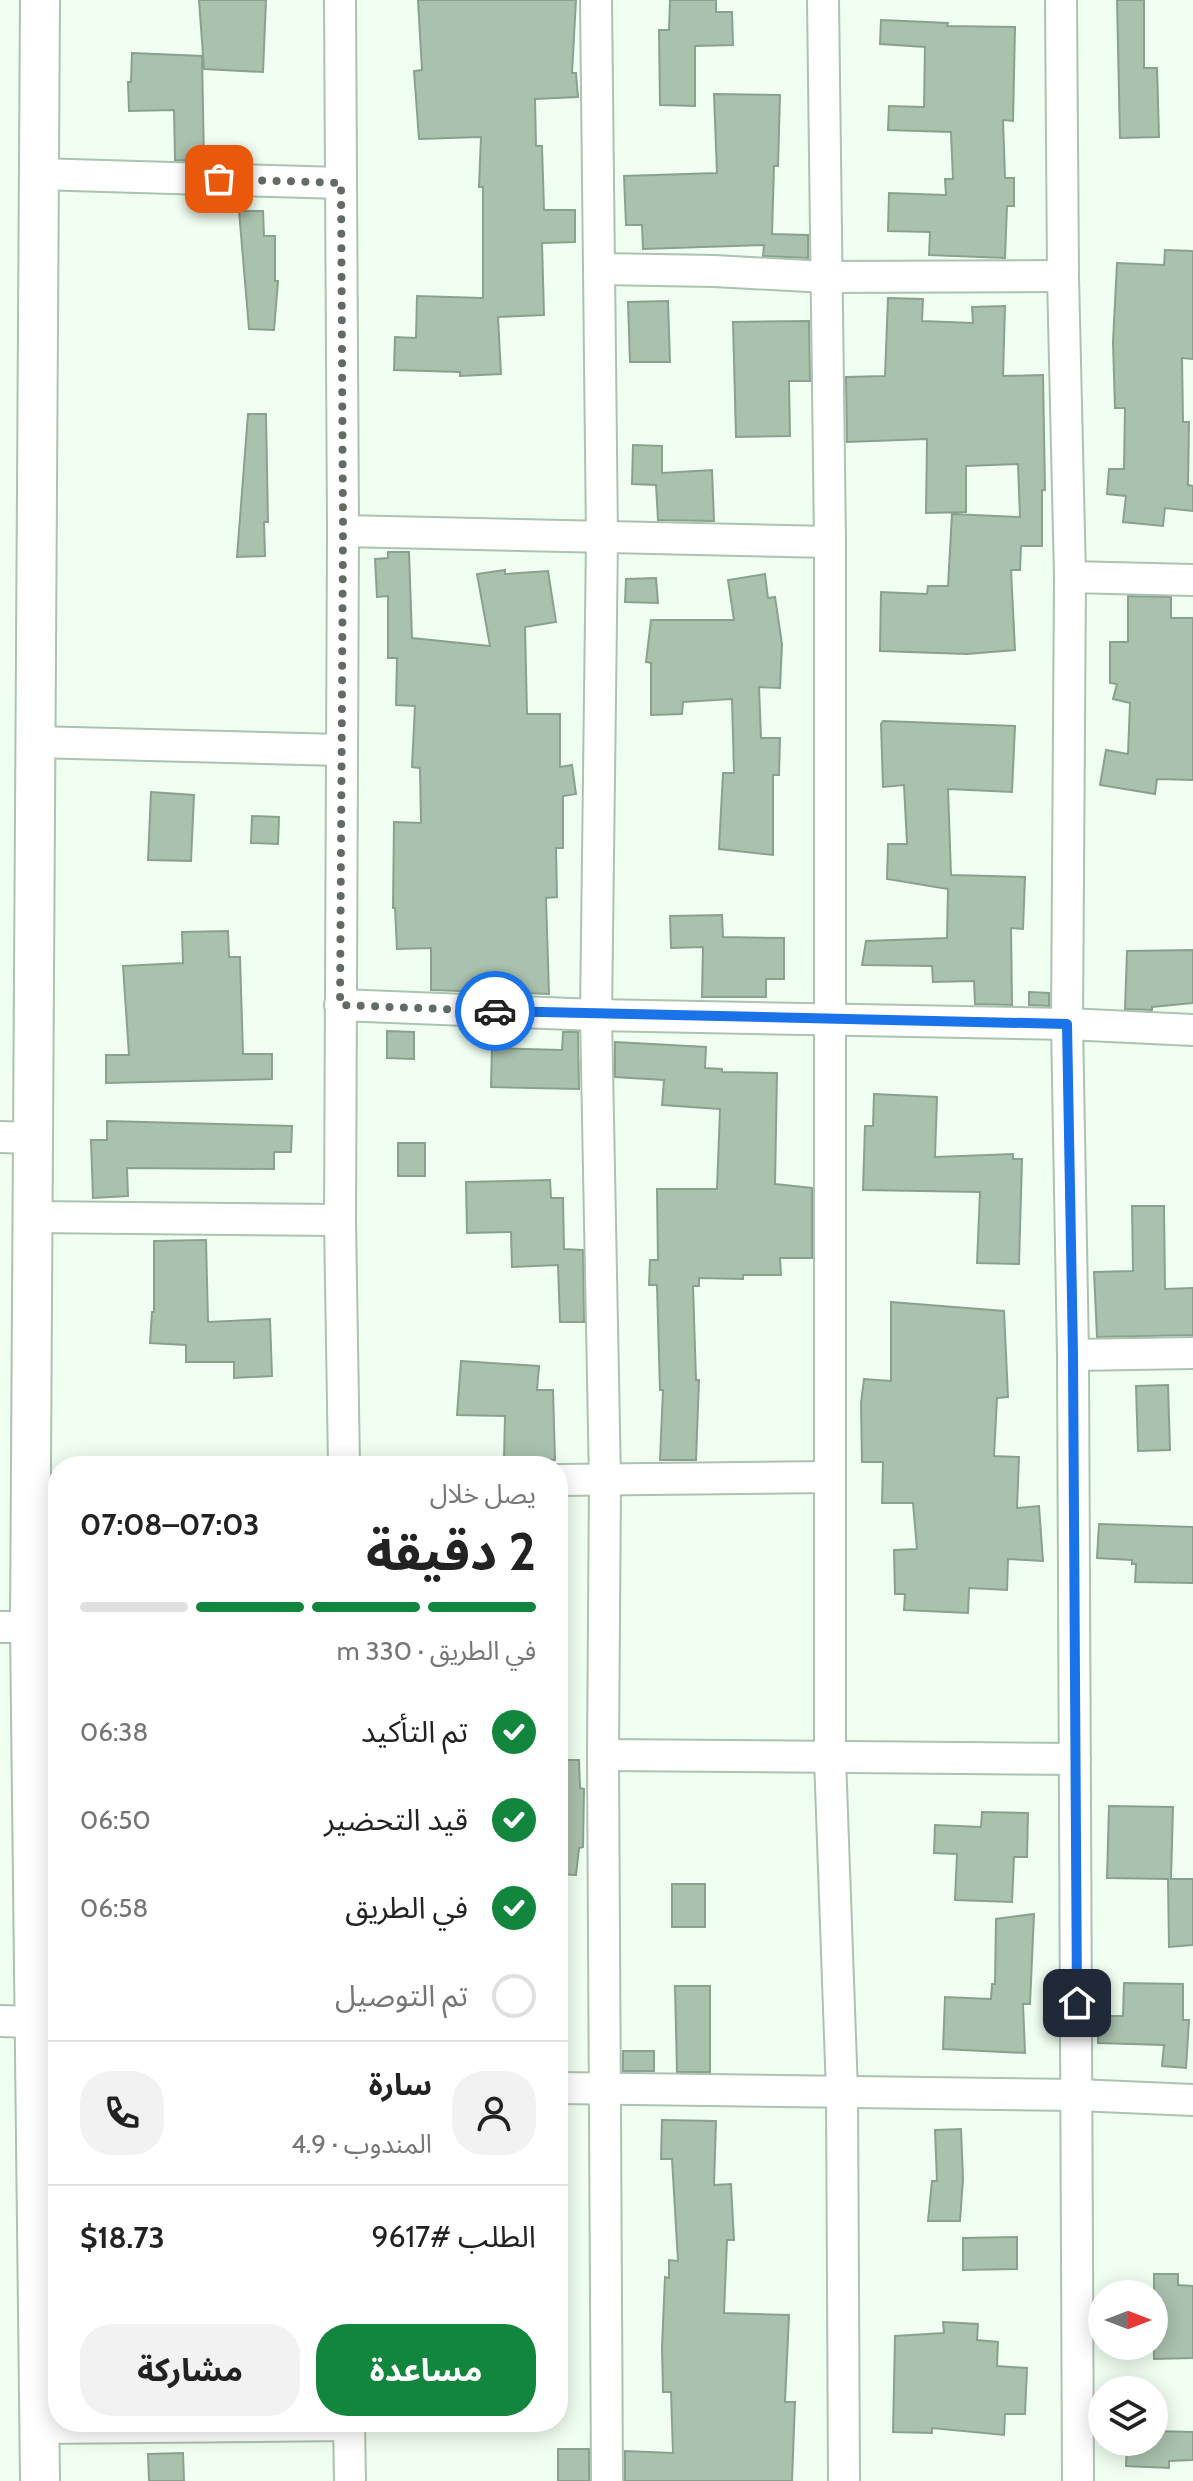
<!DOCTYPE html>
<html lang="ar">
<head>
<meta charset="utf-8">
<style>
	:root { --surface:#fff; --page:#f2f2f2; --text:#222; --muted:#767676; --line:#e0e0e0; --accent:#13863e }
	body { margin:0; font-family:Cabin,"Noto Sans Arabic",sans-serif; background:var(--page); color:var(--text); direction:rtl; height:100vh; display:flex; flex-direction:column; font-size:30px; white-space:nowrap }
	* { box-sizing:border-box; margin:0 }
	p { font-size:26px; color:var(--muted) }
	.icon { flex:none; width:44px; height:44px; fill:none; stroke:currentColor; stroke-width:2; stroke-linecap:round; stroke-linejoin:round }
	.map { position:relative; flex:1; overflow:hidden; direction:ltr }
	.side { position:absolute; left:48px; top:1456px; width:520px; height:976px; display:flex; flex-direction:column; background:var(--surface); border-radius:32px; box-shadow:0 4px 20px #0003; direction:rtl }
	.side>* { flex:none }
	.needle { width:52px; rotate:90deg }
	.tools { position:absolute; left:1088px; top:2280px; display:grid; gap:16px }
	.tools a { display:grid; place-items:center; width:80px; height:80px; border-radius:50%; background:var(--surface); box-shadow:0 4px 20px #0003; font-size:40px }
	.pin { position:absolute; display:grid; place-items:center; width:68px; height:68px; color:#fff; margin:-34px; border-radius:16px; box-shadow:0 4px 12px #0006 }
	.courier { position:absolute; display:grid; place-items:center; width:80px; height:80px; margin:-40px; border:6px solid #1a73e8; border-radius:50%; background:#fff; color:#222; box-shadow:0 2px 10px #0007 }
	.overview em { font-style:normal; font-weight:700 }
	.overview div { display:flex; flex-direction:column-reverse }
	.overview { display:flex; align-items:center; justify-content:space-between; height:136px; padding:0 32px }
	h1 { font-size:52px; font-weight:700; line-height:60px }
	.bar { display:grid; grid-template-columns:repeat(4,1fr); gap:12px 8px; align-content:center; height:96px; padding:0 32px }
	.bar i { height:10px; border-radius:6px; background:var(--line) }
	.bar .current { background:var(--accent) }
	.bar p { grid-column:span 4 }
	.line { display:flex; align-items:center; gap:20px; padding:0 32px; border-top:2px solid var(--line) }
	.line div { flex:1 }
	.round { display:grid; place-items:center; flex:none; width:84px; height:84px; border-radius:32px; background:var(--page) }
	ol { padding:0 32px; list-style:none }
	li { display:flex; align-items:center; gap:24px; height:88px }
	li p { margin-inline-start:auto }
	li .icon { padding:8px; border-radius:50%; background:var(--accent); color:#fff; stroke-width:4 }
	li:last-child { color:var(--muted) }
	li i { width:44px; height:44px; border:4px solid var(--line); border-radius:50% }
	.primary-button { display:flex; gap:16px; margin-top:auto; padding:16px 32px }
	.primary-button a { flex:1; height:92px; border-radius:32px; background:var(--accent); color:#fff; font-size:32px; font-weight:700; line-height:92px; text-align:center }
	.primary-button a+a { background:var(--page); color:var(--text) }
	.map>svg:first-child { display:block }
	.building { fill:#aac1ad; stroke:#8aa18e; stroke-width:2 }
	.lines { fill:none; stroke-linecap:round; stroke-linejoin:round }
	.minor-casing { stroke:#abc3af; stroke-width:34 }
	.tertiary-casing { stroke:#abc3af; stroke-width:42 }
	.minor { stroke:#fff; stroke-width:30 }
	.tertiary { stroke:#fff; stroke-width:38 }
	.done { stroke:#626c63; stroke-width:8; stroke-dasharray:0 14.4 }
	.route { stroke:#1a73e8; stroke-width:10 }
</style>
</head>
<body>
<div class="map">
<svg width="1193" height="2481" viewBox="0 0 1193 2481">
	<rect width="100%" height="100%" fill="#f0fff2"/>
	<g class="building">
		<path d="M 199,0 L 266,0 L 263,72 L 204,69 Z"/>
		<path d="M 418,0 L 576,0 L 572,73 L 576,73 L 578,97 L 535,99 L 536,146 L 542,146 L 544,210 L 575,210 L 575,242 L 542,243 L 544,315 L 498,317 L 501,374 L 460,376 L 460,372 L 394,370 L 395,337 L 416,338 L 417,296 L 483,298 L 483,187 L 479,187 L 481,137 L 419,139 L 414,71 L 422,70 Z"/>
		<path d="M 670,0 L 716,0 L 716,12 L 732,12 L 733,45 L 695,46 L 695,106 L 660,105 L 659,30 L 669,30 Z"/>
		<path d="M 1117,0 L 1144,0 L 1144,68 L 1157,68 L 1159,137 L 1120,138 Z"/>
		<path d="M 881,20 L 948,23 L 947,26 L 1015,27 L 1013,121 L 1003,120 L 1005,178 L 1014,178 L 1014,206 L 1007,206 L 1005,258 L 929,255 L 930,232 L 888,231 L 889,193 L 946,195 L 945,179 L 953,179 L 951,132 L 888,130 L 889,106 L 924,107 L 925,47 L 880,44 Z"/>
		<path d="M 132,53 L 202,56 L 204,161 L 175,160 L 174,110 L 129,111 L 128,82 L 131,82 Z"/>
		<path d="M 714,94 L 780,95 L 778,166 L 774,166 L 772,234 L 808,235 L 808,258 L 763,256 L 764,245 L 643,249 L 642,225 L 626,225 L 624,176 L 717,173 Z"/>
		<path d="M 239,211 L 263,211 L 264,236 L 275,236 L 275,281 L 278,281 L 274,330 L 249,329 Z"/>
		<path d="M 1165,250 L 1193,251 L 1193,359 L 1182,358 L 1183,422 L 1189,422 L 1188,485 L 1193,486 L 1193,511 L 1165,508 L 1163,526 L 1123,522 L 1126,496 L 1107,494 L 1109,469 L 1124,469 L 1125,408 L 1115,408 L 1113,342 L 1117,263 L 1164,265 Z"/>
		<path d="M 888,298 L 923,299 L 922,321 L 973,323 L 972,307 L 1005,306 L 1003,376 L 1043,375 L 1045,490 L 1042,490 L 1042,546 L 1021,546 L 1020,570 L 1011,570 L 1015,650 L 967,654 L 880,651 L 881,592 L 927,594 L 928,586 L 948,586 L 952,514 L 1020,517 L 1018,464 L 966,466 L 966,512 L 926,513 L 927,439 L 847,442 L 846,377 L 885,376 Z"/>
		<path d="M 668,301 L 670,362 L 630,362 L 628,302 Z"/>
		<path d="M 809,321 L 810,381 L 789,381 L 790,436 L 736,437 L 733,322 Z"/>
		<path d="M 248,414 L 266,414 L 268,522 L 264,522 L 265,556 L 237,557 Z"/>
		<path d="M 633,445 L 662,446 L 662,473 L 712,470 L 714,521 L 658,520 L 656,485 L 632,484 Z"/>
		<path d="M 388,552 L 409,552 L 412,638 L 490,646 L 477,574 L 505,570 L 505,574 L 548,571 L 556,622 L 525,627 L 527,714 L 560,714 L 560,767 L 572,765 L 576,794 L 563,796 L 563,848 L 556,848 L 557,897 L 546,898 L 549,994 L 431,990 L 431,948 L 397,949 L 395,908 L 393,908 L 394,822 L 421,823 L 420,768 L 412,767 L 415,706 L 396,705 L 397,658 L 388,658 L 388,596 L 377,597 L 375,559 L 388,558 Z"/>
		<path d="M 765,574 L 768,598 L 775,597 L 782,644 L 780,688 L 759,687 L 761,738 L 780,738 L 779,775 L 773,775 L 773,855 L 719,849 L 723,773 L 734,773 L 732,699 L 683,702 L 682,714 L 651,715 L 651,663 L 646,662 L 651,620 L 734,620 L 728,580 Z"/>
		<path d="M 656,578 L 658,603 L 625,602 L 626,579 Z"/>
		<path d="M 1128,596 L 1171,597 L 1171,618 L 1193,618 L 1193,780 L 1157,779 L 1155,794 L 1100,785 L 1106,750 L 1128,754 L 1130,703 L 1113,699 L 1117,684 L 1110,683 L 1110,642 L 1128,642 Z"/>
		<path d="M 883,721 L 1015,726 L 1012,792 L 948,789 L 951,875 L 1025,877 L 1023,929 L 1011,928 L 1012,1005 L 975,1004 L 974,981 L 933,982 L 932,966 L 862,965 L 866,941 L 947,938 L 948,889 L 887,879 L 888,844 L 907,844 L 904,785 L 883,787 L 881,724 Z"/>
		<path d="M 151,792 L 194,795 L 191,861 L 148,860 Z"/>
		<path d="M 252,816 L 279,817 L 278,844 L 251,843 Z"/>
		<path d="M 722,915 L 723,937 L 784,938 L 784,979 L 766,979 L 766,997 L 702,997 L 703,947 L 671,948 L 670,916 Z"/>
		<path d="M 228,931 L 229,957 L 240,957 L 243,1054 L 272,1054 L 272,1079 L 106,1083 L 106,1055 L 129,1055 L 123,966 L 183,963 L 182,932 Z"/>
		<path d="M 1193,950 L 1193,1003 L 1152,1007 L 1152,1010 L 1125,1009 L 1127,951 Z"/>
		<path d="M 1029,992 L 1049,993 L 1049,1006 L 1029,1005 Z"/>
		<path d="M 387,1031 L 414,1032 L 414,1059 L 387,1058 Z"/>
		<path d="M 563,1032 L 578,1032 L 579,1089 L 491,1087 L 492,1048 L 562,1050 Z"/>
		<path d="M 615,1042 L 706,1047 L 705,1068 L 722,1069 L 722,1072 L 777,1073 L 775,1184 L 812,1188 L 812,1258 L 780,1258 L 781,1275 L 743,1275 L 743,1279 L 699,1278 L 699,1286 L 693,1286 L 696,1380 L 699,1380 L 696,1460 L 660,1460 L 663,1390 L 660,1390 L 657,1285 L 649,1285 L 650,1260 L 658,1260 L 657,1189 L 717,1189 L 720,1109 L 662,1105 L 664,1080 L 615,1077 Z"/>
		<path d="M 874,1094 L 937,1097 L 935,1157 L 1013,1154 L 1013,1159 L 1022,1159 L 1019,1264 L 977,1263 L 980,1192 L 863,1190 L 865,1126 L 873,1126 Z"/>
		<path d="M 107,1121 L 292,1126 L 291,1152 L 274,1152 L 274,1169 L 127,1168 L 128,1196 L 93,1198 L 91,1140 L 107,1140 Z"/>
		<rect x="398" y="1143" width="27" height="33"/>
		<path d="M 550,1180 L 551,1198 L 563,1198 L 564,1249 L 583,1250 L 584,1322 L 560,1322 L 558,1265 L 512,1267 L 511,1232 L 467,1233 L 466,1182 Z"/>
		<path d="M 1132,1206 L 1164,1206 L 1165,1289 L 1193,1288 L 1193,1335 L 1097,1337 L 1094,1272 L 1133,1271 Z"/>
		<path d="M 206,1240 L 208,1322 L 270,1319 L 272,1376 L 234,1378 L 234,1362 L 186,1362 L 186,1345 L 150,1343 L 152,1312 L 154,1312 L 154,1241 Z"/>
		<path d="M 891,1302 L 1004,1311 L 1008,1397 L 997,1398 L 994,1456 L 1019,1457 L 1017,1508 L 1039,1506 L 1043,1561 L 1008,1559 L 1007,1590 L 969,1588 L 968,1613 L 904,1610 L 905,1594 L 895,1594 L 894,1550 L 917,1549 L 913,1503 L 882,1503 L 883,1462 L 862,1462 L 861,1403 L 864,1379 L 891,1381 Z"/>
		<path d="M 461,1361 L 539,1366 L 537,1390 L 553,1390 L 555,1460 L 504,1459 L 505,1416 L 457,1415 Z"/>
		<path d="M 1168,1385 L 1170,1450 L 1138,1451 L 1136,1386 Z"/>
		<path d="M 1099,1524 L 1193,1527 L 1193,1583 L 1135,1582 L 1136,1564 L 1132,1564 L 1132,1560 L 1097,1558 Z"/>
		<path d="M 558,1760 L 579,1760 L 580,1788 L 584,1789 L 583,1847 L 579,1848 L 576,1875 L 558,1874 Z"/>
		<path d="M 1109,1806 L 1173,1807 L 1171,1879 L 1193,1879 L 1193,1945 L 1169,1947 L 1168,1879 L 1107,1878 Z"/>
		<path d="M 982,1812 L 1028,1813 L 1027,1857 L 1014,1857 L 1012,1902 L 955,1900 L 957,1854 L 934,1853 L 935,1825 L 981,1827 Z"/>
		<rect x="672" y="1884" width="33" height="43"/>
		<path d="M 1034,1914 L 1030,2004 L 1023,2004 L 1025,2053 L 943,2049 L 945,1997 L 991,1999 L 992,1984 L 995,1984 L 996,1919 Z"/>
		<path d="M 1124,1983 L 1183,1984 L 1183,2020 L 1189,2020 L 1186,2068 L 1162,2066 L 1164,2045 L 1098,2043 L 1098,2016 L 1123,2016 Z"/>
		<path d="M 675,1986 L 710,1986 L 710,2072 L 677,2072 Z"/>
		<rect x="623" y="2051" width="31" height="20"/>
		<path d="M 662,2120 L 716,2121 L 714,2185 L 731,2184 L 734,2240 L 727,2240 L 724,2313 L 789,2315 L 785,2402 L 795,2402 L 792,2481 L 625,2481 L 625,2451 L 673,2453 L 671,2392 L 663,2392 L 662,2348 L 665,2277 L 669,2278 L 669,2260 L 678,2261 L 672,2159 L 661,2159 Z"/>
		<path d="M 961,2129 L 963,2179 L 960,2221 L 928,2221 L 932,2181 L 937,2181 L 935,2130 Z"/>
		<path d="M 1017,2237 L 1017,2269 L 963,2270 L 963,2238 Z"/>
		<path d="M 1154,2274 L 1178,2274 L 1178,2285 L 1193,2286 L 1193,2358 L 1154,2359 Z"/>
		<path d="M 943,2322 L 978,2324 L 977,2340 L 998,2342 L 997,2366 L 1027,2368 L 1025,2414 L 1005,2414 L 1004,2435 L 932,2428 L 932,2433 L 893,2432 L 895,2336 L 944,2333 Z"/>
		<path d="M 1154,2431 L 1193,2432 L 1193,2460 L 1169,2461 L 1169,2468 L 1126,2466 L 1127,2442 L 1154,2442 Z"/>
		<rect x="558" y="2449" width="31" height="32"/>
		<path d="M 183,2453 L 184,2481 L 149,2481 L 148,2454 Z"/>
	</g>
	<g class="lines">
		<defs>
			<g id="minor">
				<path d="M 340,0 L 343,531 L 340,1220 L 344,1466"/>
				<path d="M 596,0 L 602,538 L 596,1015 L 605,1481 L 603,1755 L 607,2481"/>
				<path d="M 823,0 L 830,542 L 830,1758 L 842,2092 L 844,2481"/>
				<path d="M 1061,0 L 1063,276 L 1070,577 L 1067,1024 L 1073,1355 L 1078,2481"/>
				<path d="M 37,174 L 341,183"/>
				<path d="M 600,269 L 714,271 L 826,277 L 1063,276"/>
				<path d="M 343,531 L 830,542"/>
				<path d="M 1070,577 L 1193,580"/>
				<path d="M 34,742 L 341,750"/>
				<path d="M 340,1005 L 596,1015 L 1067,1024 L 1193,1030"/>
				<path d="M 0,1137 L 31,1138"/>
				<path d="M 31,1217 L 340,1220"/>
				<path d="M 1073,1355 L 1193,1353"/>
				<path d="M 558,1480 L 829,1477"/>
				<path d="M 0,1627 L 30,1627"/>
				<path d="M 603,1755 L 1075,1759"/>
				<path d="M 0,2021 L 34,2022"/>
				<path d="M 558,2088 L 1078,2095 L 1193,2100"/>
				<path d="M 349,2422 L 350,2481"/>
				<path d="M 40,2428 L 349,2425"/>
			</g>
			<path id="tertiary" d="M 40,0 L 30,1627 L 40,2481"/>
		</defs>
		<use href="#minor" class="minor-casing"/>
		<use href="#tertiary" class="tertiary-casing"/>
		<use href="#minor" class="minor"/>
		<use href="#tertiary" class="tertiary"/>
	</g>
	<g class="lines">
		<path class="done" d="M 219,179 L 341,183 L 343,531 L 340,1005 L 495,1011"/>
		<path class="route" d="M 495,1011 L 1067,1024 L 1073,1355 L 1077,2003"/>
	</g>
</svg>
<div class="tools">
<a><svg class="needle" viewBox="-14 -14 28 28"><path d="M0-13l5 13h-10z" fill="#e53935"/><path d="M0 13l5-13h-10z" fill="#767676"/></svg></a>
<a><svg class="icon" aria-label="layers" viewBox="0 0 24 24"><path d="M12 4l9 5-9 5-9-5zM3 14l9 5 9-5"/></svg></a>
</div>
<div class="pin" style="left:219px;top:179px;background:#ea580c"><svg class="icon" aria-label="bag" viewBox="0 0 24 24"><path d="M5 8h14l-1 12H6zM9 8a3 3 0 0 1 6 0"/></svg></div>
<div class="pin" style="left:1077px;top:2003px;background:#1f2937"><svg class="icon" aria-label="home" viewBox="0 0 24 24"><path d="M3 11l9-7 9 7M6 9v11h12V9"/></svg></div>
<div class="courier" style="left:495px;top:1011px"><svg class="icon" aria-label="car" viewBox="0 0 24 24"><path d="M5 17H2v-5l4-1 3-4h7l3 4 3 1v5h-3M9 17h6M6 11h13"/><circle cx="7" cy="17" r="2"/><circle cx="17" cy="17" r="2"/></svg></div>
<section class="side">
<div class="overview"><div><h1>2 دقيقة</h1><p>يصل خلال</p></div><em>07:03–07:08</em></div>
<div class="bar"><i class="current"></i><i class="current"></i><i class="current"></i><i></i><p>في الطريق · 330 m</p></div>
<ol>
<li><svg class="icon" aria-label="check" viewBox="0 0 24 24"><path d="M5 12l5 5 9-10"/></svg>تم التأكيد<p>06:38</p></li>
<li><svg class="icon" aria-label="check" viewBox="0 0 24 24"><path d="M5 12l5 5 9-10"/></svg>قيد التحضير<p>06:50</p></li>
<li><svg class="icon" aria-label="check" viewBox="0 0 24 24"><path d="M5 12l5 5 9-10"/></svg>في الطريق<p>06:58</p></li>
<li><i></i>تم التوصيل</li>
</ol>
<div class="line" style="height:144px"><a class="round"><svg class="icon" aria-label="person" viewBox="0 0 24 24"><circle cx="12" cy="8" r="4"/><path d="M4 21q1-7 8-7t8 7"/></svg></a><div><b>سارة</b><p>المندوب · 4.9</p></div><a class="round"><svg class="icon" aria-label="phone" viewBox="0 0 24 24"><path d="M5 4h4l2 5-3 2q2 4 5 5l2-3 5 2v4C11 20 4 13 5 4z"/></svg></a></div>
<div class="line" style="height:104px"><div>الطلب #9617</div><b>$18.73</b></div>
<div class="primary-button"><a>مساعدة</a><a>مشاركة</a></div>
</section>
</div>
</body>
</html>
